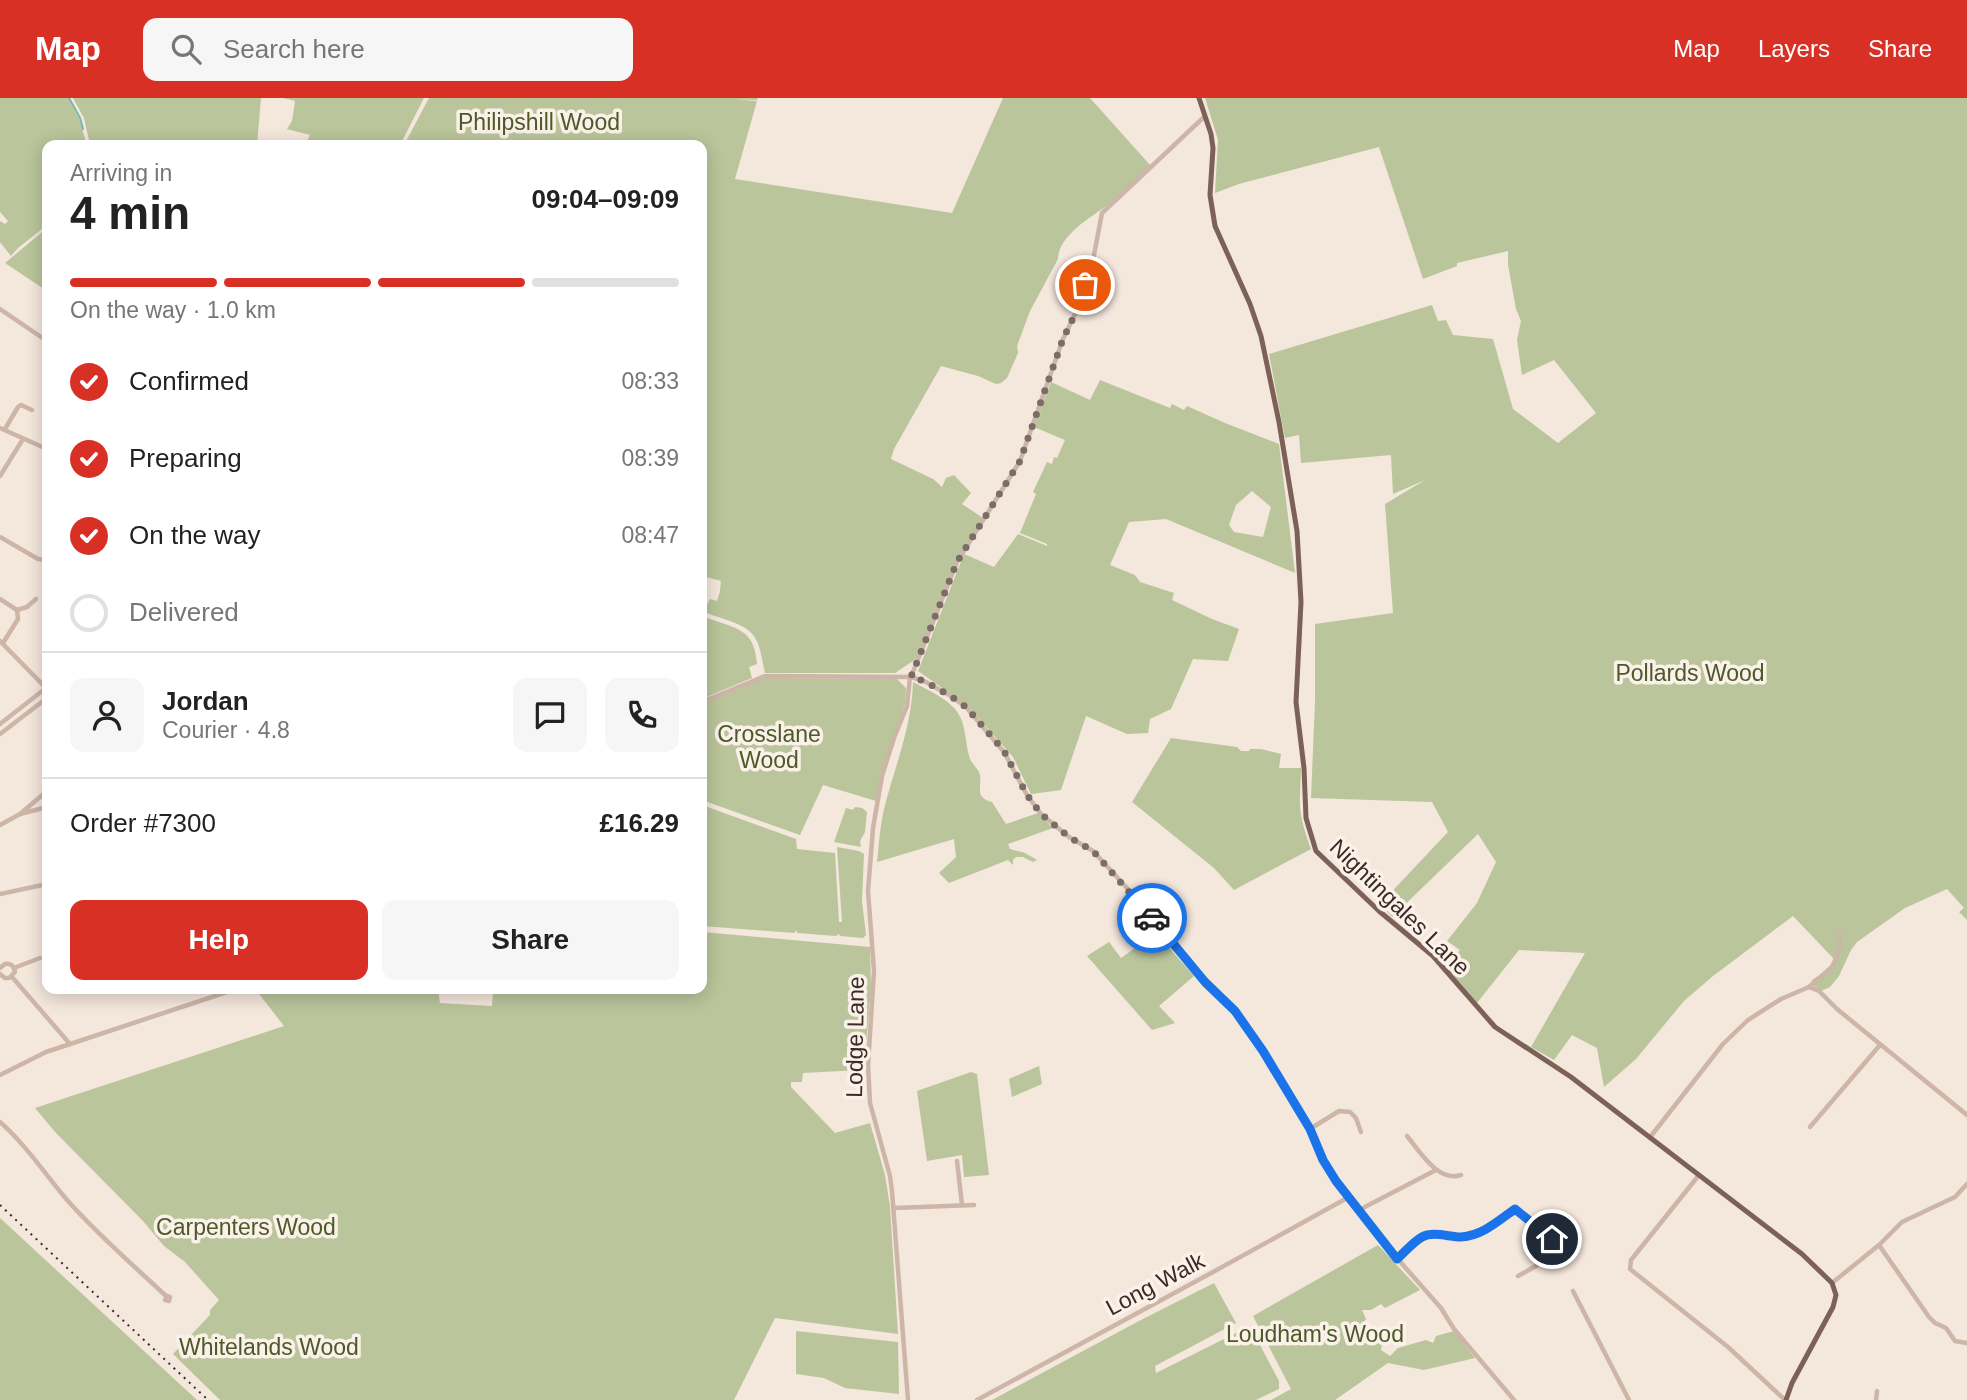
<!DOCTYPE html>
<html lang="en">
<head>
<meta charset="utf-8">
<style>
	:root { --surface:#fff; --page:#f6f6f6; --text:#222; --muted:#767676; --line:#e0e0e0; --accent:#d93025 }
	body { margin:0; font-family:Arial,sans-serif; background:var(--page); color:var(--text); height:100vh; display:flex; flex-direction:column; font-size:26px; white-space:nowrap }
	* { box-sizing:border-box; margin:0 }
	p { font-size:23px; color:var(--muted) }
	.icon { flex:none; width:38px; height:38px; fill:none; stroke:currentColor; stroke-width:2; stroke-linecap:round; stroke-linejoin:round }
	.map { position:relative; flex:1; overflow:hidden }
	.details { position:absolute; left:42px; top:42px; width:665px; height:854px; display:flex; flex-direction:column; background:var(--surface); border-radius:14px; box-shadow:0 4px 18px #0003 }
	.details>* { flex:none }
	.pin { position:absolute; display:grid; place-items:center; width:60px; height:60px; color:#fff; margin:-30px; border:4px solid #fff; border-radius:50%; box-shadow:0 2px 7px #0007 }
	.courier { position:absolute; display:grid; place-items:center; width:70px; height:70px; margin:-35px; border:5px solid #1a73e8; border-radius:50%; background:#fff; color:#222; box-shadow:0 2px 9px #0007 }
	.overview em { font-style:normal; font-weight:800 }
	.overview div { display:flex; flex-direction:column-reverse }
	.overview { display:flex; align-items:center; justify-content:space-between; height:119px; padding:0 28px }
	h1 { font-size:46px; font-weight:800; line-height:52px }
	.bar { display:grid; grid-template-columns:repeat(4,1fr); gap:10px 7px; align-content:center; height:84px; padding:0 28px }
	.bar i { height:9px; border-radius:5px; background:var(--line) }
	.bar .selected { background:var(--accent) }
	.bar p { grid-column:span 4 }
	.line { display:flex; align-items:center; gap:18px; padding:0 28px; border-top:2px solid var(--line) }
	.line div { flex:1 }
	.round { display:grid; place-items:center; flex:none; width:74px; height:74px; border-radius:14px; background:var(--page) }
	ol { padding:0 28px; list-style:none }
	li { display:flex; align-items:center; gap:21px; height:77px }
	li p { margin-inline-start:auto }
	li .icon { padding:7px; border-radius:50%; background:var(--accent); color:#fff; stroke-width:4 }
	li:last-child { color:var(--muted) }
	li i { width:38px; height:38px; border:4px solid var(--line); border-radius:50% }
	.primary-button { display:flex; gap:14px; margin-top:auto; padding:14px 28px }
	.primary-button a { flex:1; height:80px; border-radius:14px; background:var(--accent); color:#fff; font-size:28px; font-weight:800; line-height:80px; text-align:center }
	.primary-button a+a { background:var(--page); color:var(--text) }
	header { display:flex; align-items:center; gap:42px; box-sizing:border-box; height:98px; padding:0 35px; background:var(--accent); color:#fff }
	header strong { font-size:33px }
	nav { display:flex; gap:38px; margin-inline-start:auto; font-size:24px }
	.search { width:490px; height:63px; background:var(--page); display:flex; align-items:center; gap:18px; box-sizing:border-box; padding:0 24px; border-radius:14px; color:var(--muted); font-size:26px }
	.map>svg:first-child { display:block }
	.green { fill:#bac59b; fill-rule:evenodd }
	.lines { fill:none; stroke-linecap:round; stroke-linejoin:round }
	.stream { stroke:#79b4b1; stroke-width:2 }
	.minor { stroke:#cdb5a7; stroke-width:4.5 }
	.major { stroke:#7c6158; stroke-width:5 }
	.rail { stroke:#392c28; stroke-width:2; stroke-dasharray:2 5; stroke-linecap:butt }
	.done { stroke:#7a6d67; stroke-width:7; stroke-dasharray:0 12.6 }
	.route { stroke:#1a73e8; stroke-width:9 }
	.labels { text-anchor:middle; stroke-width:7; stroke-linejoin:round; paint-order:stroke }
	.park-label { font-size:23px; fill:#4c5a2a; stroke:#fbf1e9 }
	.street-label { font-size:23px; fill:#392c28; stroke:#fbf1e9 }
</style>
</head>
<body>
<header>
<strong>Map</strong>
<div class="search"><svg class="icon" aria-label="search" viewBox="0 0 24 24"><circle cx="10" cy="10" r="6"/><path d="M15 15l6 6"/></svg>Search here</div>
<nav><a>Map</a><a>Layers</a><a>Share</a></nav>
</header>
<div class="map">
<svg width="1967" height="1302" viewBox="0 0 1967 1302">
	<rect width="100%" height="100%" fill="#f4e7dc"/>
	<g class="green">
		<path d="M 0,0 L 68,0 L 79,21 L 87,47 L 47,47 L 47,127 L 18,150 L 11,158 L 0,144 L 0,123 L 5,126 L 8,123 L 0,114 Z"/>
		<path d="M 73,0 L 261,0 L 257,47 L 90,47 L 84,20 Z"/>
		<path d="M 283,0 L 424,0 L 400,47 L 305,47 L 310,37 L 287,31 L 292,23 L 295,3 Z"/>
		<path d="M 429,0 L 758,0 L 757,2 L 734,1 L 757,3 L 735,81 L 952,115 L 1003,0 L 1090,0 L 1150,67 C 1136,80 1120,98 1105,109 C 1089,120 1058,139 1058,161 L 1030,213 L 1017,248 L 1018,255 L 1007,280 L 1001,285 L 996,286 L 978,278 L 941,268 L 894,351 L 891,361 L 933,381 L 942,389 L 946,380 L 954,377 L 971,395 L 962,406 L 983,420 L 956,462 L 916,561 L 895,575 L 765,575 C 762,564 761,546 753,537 C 744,525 721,521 707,515 L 706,508 L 710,501 L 717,503 L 720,493 L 721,483 L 702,478 L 703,465 L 702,464 L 702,47 L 404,47 Z"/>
		<path d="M 1205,0 L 1967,0 L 1967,822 L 1959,814 L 1964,810 L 1947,791 L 1905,810 L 1857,844 L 1851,852 L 1839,878 L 1830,889 L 1821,893 L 1814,888 L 1812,882 L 1827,872 L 1834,861 L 1793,818 L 1713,878 L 1684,903 L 1636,961 L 1604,989 L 1597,950 L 1572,937 L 1554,962 L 1531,949 L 1585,855 L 1519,852 L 1477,905 L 1443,870 L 1460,852 L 1447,843 L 1477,805 L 1496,764 L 1478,736 L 1392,819 L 1380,806 L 1448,734 L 1432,704 L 1311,700 L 1315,603 L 1315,526 L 1393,515 L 1385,406 L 1425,382 L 1393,396 L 1391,357 L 1301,365 L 1299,337 L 1285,340 L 1269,256 L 1432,207 L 1438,223 L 1446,222 L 1453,237 L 1493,241 L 1513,311 L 1558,345 L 1596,315 L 1554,262 L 1522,277 L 1517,242 L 1521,223 L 1516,211 L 1508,167 L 1508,153 L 1457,165 L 1457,168 L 1423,181 L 1379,49 L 1239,86 L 1215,95 L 1218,42 Z"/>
		<path d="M 47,130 L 47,193 L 5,165 Z"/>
		<path d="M 1100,282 L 1170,310 L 1172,306 L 1184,312 L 1187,308 L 1225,325 L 1279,346 L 1295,475 L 1166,421 L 1129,424 L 1110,467 L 1135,477 L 1140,484 L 1174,495 L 1172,502 L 1212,521 L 1239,531 L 1228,563 L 1193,561 L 1171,611 L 1150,621 L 1148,635 L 1127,636 L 1086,618 L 1061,692 L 1031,696 L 1013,659 L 968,608 L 918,573 L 964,456 L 994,469 L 1018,436 L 1047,448 L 1047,446 L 1020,435 L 1036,396 L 1033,394 L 1047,364 L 1052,366 L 1054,359 L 1057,360 L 1065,342 L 1034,329 L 1051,284 L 1090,302 ZM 1252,393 L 1271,409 L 1263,439 L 1234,434 L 1229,427 L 1236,407 Z"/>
		<path d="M 702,515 L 705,519 C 719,525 744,529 751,543 C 755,550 756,558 757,566 L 749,569 L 752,580 L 702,601 L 702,542 L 704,541 L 702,539 Z"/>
		<path d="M 764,580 L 897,581 L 906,590 L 905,606 L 881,677 L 876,703 L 823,687 L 800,737 L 702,702 L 702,606 Z"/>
		<path d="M 913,584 C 928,592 944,599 955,611 C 968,626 964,647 971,663 C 974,668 979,672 980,677 C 982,690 974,699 992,704 L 1006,726 L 1038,715 L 1053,730 L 1008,746 L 1010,751 L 1025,755 L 1037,762 L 1033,764 L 1023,759 L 1016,759 L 1013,762 L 1013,767 L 1008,762 L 949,785 L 939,775 L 956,759 L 954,741 L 877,764 C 879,747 880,728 884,711 C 895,668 912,628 913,584 Z"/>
		<path d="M 1171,640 L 1237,649 L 1241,653 L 1249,653 L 1250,651 L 1261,651 L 1281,656 L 1279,670 L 1301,670 C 1301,680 1300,689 1300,699 C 1299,718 1305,734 1311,751 L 1234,792 L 1214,770 L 1132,704 Z"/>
		<path d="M 702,707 L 796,741 L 797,751 L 835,755 L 839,824 L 842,824 L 837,749 L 859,753 L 864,756 L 862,803 L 866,837 L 863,840 L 840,838 L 839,836 L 836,838 L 797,835 L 797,832 L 794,835 L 702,828 Z"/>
		<path d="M 855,709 L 862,710 L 867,714 L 865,734 L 860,743 L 861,749 L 834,744 L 846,710 L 853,712 Z"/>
		<path d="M 702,834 L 870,849 L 871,891 L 864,970 L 860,972 L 803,975 L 802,984 L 791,984 L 791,989 L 835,1035 L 870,1025 L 885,1077 L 890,1109 L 898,1236 L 775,1220 L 734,1302 L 220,1302 L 173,1256 L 210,1217 L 210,1212 L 219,1202 L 185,1164 L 164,1148 L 143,1123 L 56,1035 L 35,1010 L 284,928 L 256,892 L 257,891 L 438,891 L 440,905 L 492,908 L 493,891 L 702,891 Z"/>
		<path d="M 1156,835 L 1194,878 L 1159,908 L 1175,925 L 1152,932 L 1087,858 L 1109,844 L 1121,860 Z"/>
		<path d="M 1039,968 L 1042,986 L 1012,999 L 1009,981 Z"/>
		<path d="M 971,974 L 977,976 L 989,1077 L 964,1079 L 962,1057 L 927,1063 L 917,993 Z"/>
		<path d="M 0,1120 L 197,1302 L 0,1302 Z"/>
		<path d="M 1378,1147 L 1420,1192 L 1385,1210 L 1381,1206 L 1371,1212 L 1362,1212 L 1366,1221 L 1362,1226 L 1361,1233 L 1364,1233 L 1365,1243 L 1367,1244 L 1371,1239 L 1382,1247 L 1381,1252 L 1390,1258 L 1398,1250 L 1426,1242 L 1433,1245 L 1436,1238 L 1454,1233 L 1475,1260 L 1424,1272 L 1388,1265 L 1335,1302 L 1271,1302 L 1291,1291 L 1253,1218 Z"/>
		<path d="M 1214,1185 L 1236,1225 L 1155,1268 L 1156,1275 L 1250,1228 L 1279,1283 L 1279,1291 L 1256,1302 L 992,1302 L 1137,1224 Z"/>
		<path d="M 796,1233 L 898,1244 L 899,1296 L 845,1290 L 824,1280 L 796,1276 Z"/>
	</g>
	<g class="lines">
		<path class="stream" d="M 69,0 L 80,20 L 83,31"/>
		<g class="minor">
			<path d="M 0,211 L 47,243"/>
			<path d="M 0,330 L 47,351"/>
			<path d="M 5,331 L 18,309 L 21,307 L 32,312"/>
			<path d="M 0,378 L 23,341"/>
			<path d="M 0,439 L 38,461 L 47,462"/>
			<path d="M 0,501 L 17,512 L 18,521 L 3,545"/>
			<path d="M 17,512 L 27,509 L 36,501"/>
			<path d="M 0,543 L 46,590"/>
			<path d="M 911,579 L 957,464 L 1020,363 L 1063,241 L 1077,212 L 1093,162 L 1102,115 L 1204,19"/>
			<path d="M 702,604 L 765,578 L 911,579 L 924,583 L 949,597 L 966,609 L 1004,654 L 1027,697 L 1041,716 L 1069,739 L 1093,753 L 1138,802 L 1205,884 L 1235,913 L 1263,953 L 1310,1031 L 1323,1062 L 1336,1083 L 1381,1142 L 1441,1210 L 1454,1231 L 1514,1302"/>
			<path d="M 0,626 L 46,590"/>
			<path d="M 0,636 L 47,600"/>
			<path d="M 47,693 L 20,716 L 47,709"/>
			<path d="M 0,727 L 20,716"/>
			<path d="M 0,796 L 47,786"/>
			<path d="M 0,870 L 5,866 C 11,865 14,868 15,874 L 9,880 L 5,880 L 0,876"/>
			<path d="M 14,870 L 40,860"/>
			<path d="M 12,879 L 70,946"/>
			<path d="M 1809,889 L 1819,893 L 1837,911 L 1967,1017"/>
			<path d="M 0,977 L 46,954 L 236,891"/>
			<path d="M 0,1024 C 26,1047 45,1076 68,1103 C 98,1137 133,1167 166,1198"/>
			<path d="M 1810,1029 L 1880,947"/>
			<path d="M 1310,1031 L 1339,1013 L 1350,1014 L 1356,1020 L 1361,1034"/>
			<path d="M 1407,1038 C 1419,1052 1438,1085 1461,1077"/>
			<path d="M 1651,1038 L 1723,946 L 1748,922 L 1781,901 L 1809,889 L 1833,868 L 1839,852 L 1840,836"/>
			<path d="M 957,1063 L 962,1107"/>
			<path d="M 1699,1077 L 1631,1162 L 1630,1171 L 1728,1249 L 1785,1302"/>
			<path d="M 894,1110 L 974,1107"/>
			<path d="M 1359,1112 L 1436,1072"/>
			<path d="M 1879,1147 L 1929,1219 L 1935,1225 L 1946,1230 L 1955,1243 L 1967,1245"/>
			<path d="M 1397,1161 C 1405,1154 1413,1144 1422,1139 C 1433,1133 1449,1139 1461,1139 C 1483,1138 1498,1123 1515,1111 L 1547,1136 L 1558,1153 L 1556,1157 L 1518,1178"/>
			<path d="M 1832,1185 L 1879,1147 L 1902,1124 L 1955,1099 L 1967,1086"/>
			<path d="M 1573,1193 L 1629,1302"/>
			<path d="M 167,1198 L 170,1199 L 169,1203 L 165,1202 Z"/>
			<path d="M 908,1302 L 892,1093 L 890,1078 L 870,1005 L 868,967 L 874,873 L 868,793 L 873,730 L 882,678 L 894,640 L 907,608 L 910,579"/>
			<path d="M 977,1302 L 1213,1174 L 1349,1099"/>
			<path d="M 1876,1302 L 1877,1293"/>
		</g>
		<path class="major" d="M 1199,0 L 1211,36 L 1213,50 L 1210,97 L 1215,128 L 1250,206 L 1261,238 L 1279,324 L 1297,433 L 1301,504 L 1296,604 L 1304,670 L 1306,720 L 1316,753 L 1379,813 L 1433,858 L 1495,929 L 1571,979 L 1802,1156 L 1832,1185 L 1836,1197 L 1833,1209 L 1792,1285 L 1786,1302"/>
		<path class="rail" d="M 0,1107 L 208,1302"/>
	</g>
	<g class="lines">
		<path class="done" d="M 1085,187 L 1077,212 L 1063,241 L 1020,363 L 957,464 L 911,579 L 924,583 L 949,597 L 966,609 L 1004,653 L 1027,697 L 1041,716 L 1069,739 L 1093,753 L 1152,820"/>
		<path class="route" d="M 1152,820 L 1205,884 L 1235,913 L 1263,953 L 1310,1031 L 1323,1062 L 1336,1083 L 1397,1161 C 1405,1154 1413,1144 1422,1139 C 1433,1133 1449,1139 1461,1139 C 1482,1138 1498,1123 1515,1111 L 1552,1141"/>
	</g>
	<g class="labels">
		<g class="park-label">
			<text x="539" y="32">Philipshill Wood</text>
			<text x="1690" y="583">Pollards Wood</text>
			<text x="769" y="644">Crosslane<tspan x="769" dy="26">Wood</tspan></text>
			<text x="246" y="1137">Carpenters Wood</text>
			<text x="1315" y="1244">Loudham's Wood</text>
			<text x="269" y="1257">Whitelands Wood</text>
		</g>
		<g class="street-label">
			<text transform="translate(1400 809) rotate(44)" y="8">Nightingales Lane</text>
			<text transform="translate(855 939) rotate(-89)" y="8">Lodge Lane</text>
			<text transform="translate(1155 1186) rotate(-28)" y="8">Long Walk</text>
		</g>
	</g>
</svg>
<div class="pin" style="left:1085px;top:187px;background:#ea580c"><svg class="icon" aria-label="bag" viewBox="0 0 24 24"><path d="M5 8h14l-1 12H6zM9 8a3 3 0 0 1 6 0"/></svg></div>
<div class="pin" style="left:1552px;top:1141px;background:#1f2937"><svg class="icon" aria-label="home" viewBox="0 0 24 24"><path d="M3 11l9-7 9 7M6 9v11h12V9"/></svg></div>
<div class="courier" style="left:1152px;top:820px"><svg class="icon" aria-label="car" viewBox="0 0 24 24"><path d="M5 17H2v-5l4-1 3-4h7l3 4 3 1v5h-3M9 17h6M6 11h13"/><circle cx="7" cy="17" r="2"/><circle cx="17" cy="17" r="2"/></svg></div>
<section class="details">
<div class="overview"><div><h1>4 min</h1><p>Arriving in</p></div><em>09:04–09:09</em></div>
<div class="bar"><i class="selected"></i><i class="selected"></i><i class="selected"></i><i></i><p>On the way · 1.0 km</p></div>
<ol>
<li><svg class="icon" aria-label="check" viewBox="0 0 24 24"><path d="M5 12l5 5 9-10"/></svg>Confirmed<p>08:33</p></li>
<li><svg class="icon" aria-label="check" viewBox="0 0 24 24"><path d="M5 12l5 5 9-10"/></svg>Preparing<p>08:39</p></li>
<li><svg class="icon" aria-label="check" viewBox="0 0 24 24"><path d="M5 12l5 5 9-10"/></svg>On the way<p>08:47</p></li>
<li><i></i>Delivered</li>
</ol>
<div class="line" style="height:126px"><a class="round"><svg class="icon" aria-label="person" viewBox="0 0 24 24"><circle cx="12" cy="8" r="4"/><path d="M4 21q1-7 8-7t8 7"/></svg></a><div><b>Jordan</b><p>Courier · 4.8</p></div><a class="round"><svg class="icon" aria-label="chat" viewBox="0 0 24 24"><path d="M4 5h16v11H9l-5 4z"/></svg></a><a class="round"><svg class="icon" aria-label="phone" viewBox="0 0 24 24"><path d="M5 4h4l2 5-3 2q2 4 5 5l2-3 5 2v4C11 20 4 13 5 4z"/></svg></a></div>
<div class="line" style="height:91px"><div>Order #7300</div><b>£16.29</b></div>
<div class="primary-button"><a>Help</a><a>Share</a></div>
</section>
</div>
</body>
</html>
